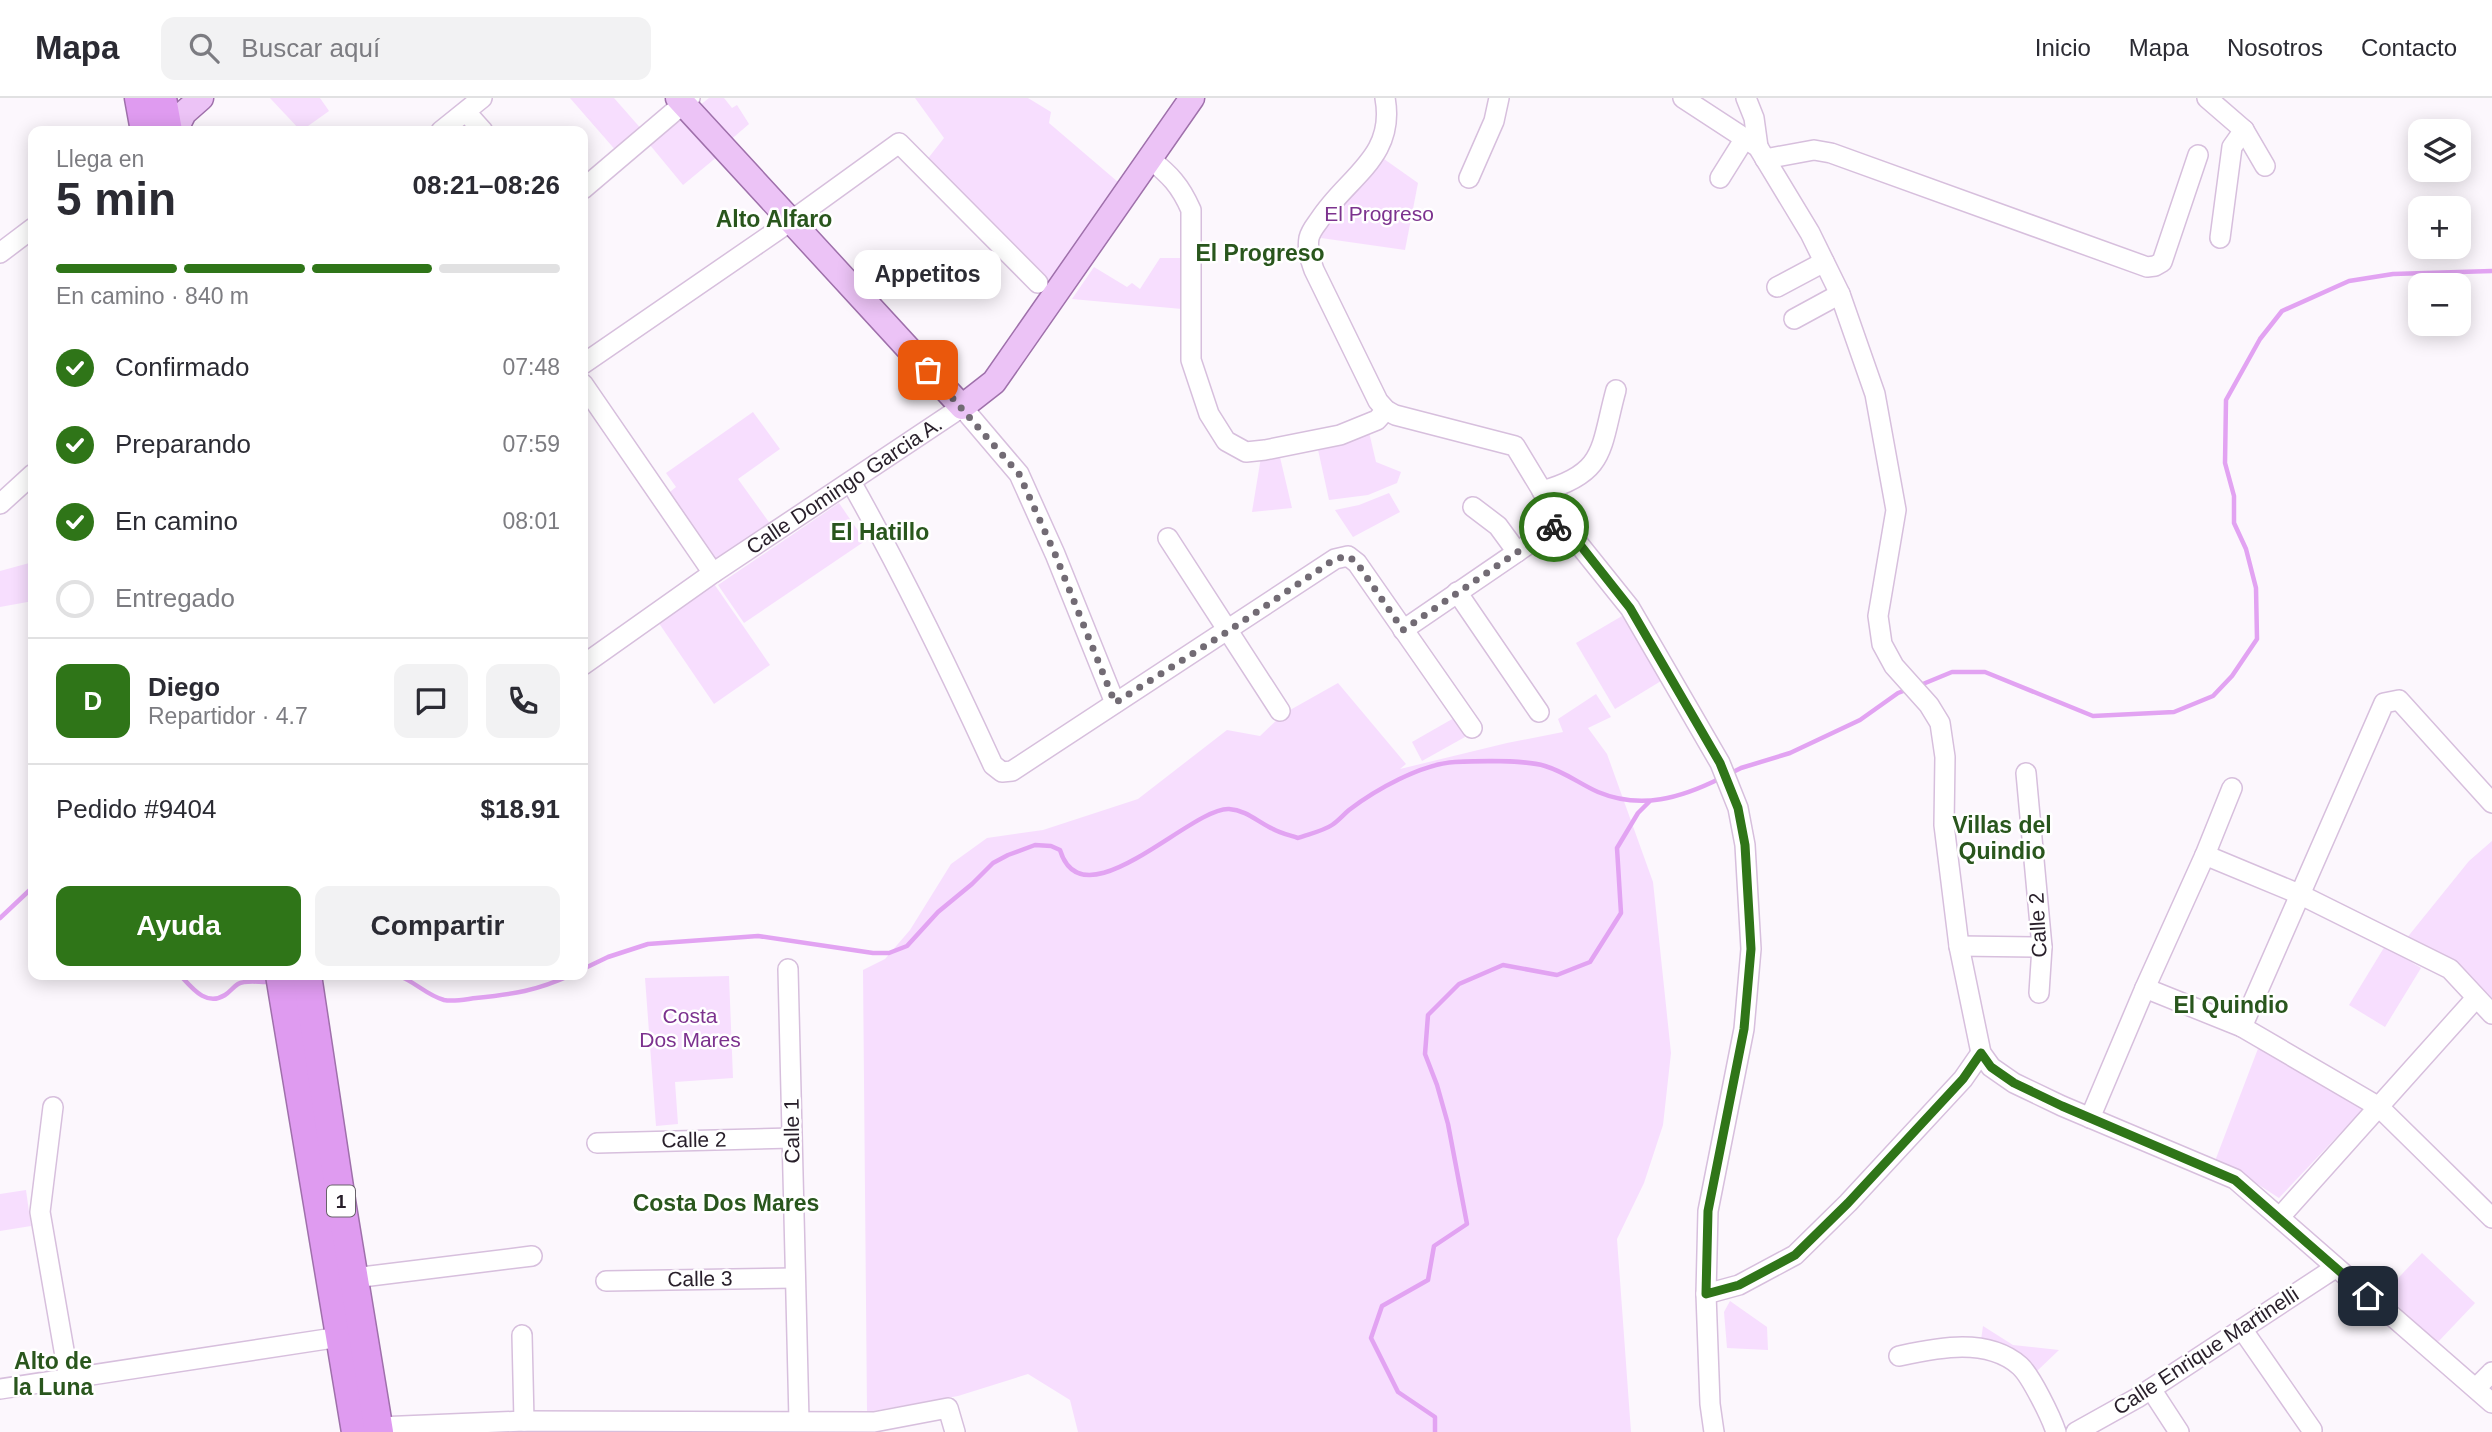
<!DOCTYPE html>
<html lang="es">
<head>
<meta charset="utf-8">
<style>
	:root { --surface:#fff; --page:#f2f2f3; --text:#2b2b33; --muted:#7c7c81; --line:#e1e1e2; --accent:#2f7518 }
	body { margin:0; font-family:Arial,sans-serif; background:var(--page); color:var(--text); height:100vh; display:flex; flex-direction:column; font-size:26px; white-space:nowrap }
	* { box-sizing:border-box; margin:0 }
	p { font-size:23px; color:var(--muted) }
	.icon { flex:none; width:38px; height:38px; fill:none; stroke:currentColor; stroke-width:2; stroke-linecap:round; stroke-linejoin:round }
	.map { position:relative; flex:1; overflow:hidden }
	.drawer { position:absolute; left:28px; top:28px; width:560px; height:854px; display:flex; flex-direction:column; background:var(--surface); border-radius:14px; box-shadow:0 4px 18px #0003 }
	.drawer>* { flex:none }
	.tools { position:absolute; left:2408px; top:21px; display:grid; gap:14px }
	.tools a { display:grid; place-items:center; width:63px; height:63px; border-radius:14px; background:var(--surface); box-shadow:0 4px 18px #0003; font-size:35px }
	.pin { position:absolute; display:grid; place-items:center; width:60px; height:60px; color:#fff; margin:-30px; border-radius:14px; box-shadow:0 4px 10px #0006 }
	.courier { position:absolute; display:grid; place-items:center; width:70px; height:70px; margin:-35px; border:5px solid #2f7518; border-radius:50%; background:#fff; color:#222; box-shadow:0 2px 9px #0007 }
	.bubble { position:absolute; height:49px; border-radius:14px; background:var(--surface); box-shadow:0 4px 18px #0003; font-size:23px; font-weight:700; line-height:49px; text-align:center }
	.head em { font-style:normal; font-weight:700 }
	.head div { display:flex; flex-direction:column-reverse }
	.head { display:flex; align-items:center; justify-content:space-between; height:119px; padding:0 28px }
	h1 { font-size:46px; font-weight:700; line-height:52px }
	.bar { display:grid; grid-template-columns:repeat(4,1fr); gap:10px 7px; align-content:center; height:84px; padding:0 28px }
	.bar i { height:9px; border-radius:5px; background:var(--line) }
	.bar .selected { background:var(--accent) }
	.bar p { grid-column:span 4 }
	.line { display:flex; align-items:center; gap:18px; padding:0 28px; border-top:2px solid var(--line) }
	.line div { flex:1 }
	.round { display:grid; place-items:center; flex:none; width:74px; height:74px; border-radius:14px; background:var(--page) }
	ol { padding:0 28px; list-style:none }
	li { display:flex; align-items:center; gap:21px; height:77px }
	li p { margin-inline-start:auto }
	li .icon { padding:7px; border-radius:50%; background:var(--accent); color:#fff; stroke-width:4 }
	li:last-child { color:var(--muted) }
	li i { width:38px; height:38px; border:4px solid var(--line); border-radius:50% }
	.primary-button { display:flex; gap:14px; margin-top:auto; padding:14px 28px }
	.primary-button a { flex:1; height:80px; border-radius:14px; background:var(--accent); color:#fff; font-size:28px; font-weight:700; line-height:80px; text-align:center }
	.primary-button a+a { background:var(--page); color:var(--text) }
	header { display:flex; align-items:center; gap:42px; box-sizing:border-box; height:98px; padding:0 35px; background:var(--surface); border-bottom:2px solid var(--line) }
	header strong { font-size:33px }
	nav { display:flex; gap:38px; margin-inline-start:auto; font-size:24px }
	.search { width:490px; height:63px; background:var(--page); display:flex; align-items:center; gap:18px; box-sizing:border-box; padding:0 24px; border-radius:14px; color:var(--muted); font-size:26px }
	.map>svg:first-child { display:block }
	.green { fill:#f7defe }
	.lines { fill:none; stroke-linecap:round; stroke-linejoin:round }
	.stream { stroke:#e2a3f2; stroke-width:4.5 }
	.minor-casing { stroke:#d7bfdd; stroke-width:22 }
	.major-casing { stroke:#9f70ab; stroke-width:27 }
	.highway-casing { stroke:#9f70ab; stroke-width:31 }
	.minor { stroke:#fff; stroke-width:19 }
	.major { stroke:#ecc3f6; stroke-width:24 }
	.highway { stroke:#df9bf0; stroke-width:28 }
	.done { stroke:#726b74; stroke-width:7; stroke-dasharray:0 12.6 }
	.route { stroke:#2f7518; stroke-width:9 }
	.labels { text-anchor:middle; stroke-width:5; stroke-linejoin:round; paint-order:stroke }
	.shield { fill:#fff; stroke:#68626a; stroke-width:2 }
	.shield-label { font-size:19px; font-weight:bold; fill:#281f2a }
	.park-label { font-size:21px; fill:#7c328e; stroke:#fff }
	.street-label { font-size:21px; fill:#281f2a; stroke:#fff }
	.neighbourhood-label { font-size:23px; font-weight:bold; fill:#29561d; stroke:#fff }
</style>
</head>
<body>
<header>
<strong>Mapa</strong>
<div class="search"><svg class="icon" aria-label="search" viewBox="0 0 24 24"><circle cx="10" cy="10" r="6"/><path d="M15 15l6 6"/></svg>Buscar aquí</div>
<nav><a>Inicio</a><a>Mapa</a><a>Nosotros</a><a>Contacto</a></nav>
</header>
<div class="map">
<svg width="2492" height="1334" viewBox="0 0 2492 1334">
	<rect width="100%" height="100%" fill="#fcf7fd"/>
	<g class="green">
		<path d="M 270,0 L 320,0 L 329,13 L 301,33 Z"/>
		<path d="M 570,0 L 614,0 L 643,33 L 618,55 Z"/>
		<path d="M 709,0 L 724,0 L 732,10 L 737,7 L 749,26 L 728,44 L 699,8 Z"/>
		<path d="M 915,0 L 1028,0 L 1051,14 L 1049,25 L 1118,84 L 1048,186 L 926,63 L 944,40 Z"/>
		<path d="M 685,19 L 718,58 L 683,87 L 650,47 Z"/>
		<path d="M 1384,61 L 1418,85 L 1405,152 L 1321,140 L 1331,118 Z"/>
		<path d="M 1160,160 L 1180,160 L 1182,211 L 1072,201 L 1094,169 L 1127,189 L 1132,185 L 1140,191 Z"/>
		<path d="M 753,314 L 780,351 L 738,381 L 771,427 L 715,467 L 665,398 L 676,389 L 666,375 Z"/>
		<path d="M 1369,334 L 1376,364 L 1401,374 L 1397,385 L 1368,397 L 1329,402 L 1317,347 Z"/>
		<path d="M 1279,355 L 1292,410 L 1252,414 L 1261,359 Z"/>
		<path d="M 1389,395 L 1400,414 L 1353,439 L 1335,412 L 1359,407 Z"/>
		<path d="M 839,405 L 865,443 L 744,525 L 718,487 Z"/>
		<path d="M 33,464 L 33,503 L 0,509 L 0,473 Z"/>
		<path d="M 710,480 L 770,567 L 714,606 L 654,518 Z"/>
		<path d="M 1622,518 L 1661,583 L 1615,611 L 1576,545 Z"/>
		<path d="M 1338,585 L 1406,666 L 1400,671 L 1507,645 L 1563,634 L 1558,621 L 1596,596 L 1611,619 L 1588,630 L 1607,656 L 1653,784 L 1671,955 L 1663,1027 L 1644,1085 L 1617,1141 L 1631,1334 L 1078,1334 L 1070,1302 L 1028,1276 L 958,1298 L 867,1314 L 863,872 L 885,861 L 910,832 L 951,766 L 987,740 L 1043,732 L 1138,701 L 1227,632 L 1260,638 L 1283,616 Z"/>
		<path d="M 1454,620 L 1465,639 L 1422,663 L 1412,644 Z"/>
		<path d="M 2492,743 L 2492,900 L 2454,864 L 2406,841 L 2469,763 Z"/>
		<path d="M 2385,848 L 2421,870 L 2385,929 L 2349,907 Z"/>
		<path d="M 729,878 L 733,980 L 675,984 L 678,1026 L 656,1028 L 645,880 Z"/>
		<path d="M 2259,948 L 2365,1009 L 2279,1100 L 2245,1078 L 2215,1063 Z"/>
		<path d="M 26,1092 L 31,1128 L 0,1133 L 0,1096 Z"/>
		<path d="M 2422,1155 L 2475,1205 L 2437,1245 L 2384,1195 Z"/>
		<path d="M 1730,1203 L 1767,1229 L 1768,1252 L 1727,1250 L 1724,1214 Z"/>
		<path d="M 1983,1228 L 2013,1247 L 2059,1252 L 2036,1274 L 1981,1242 Z"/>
	</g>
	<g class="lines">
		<g class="stream">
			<path d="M 1918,588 L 1952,574 L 1985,574 L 2093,618 L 2174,614 L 2213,598 L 2232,578 L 2257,541 L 2256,490 L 2246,451 L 2234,425 L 2234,398 L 2225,365 L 2226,302 L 2260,241 L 2282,213 L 2349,183 L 2393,176 L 2492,173"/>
			<path d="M 1729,676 L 1741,670 L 1790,655 L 1860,622 L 1898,595 L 1906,592"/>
			<path d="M 0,820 L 33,789"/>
			<path d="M 583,871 L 608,859 L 648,846 L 758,838 L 873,855 L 889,855 L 907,848 L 938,814 L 972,786 L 993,765 L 1008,757 L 1035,747 L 1051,748 L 1060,752 C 1083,827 1191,709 1229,711 C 1246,712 1258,724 1273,731 C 1280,735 1289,737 1298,740 C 1309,736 1323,733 1332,727 C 1338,723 1343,717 1349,712 C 1375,692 1421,666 1455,664 C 1477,663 1525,662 1545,668 C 1565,674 1580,686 1598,694 C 1641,712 1681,700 1721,680"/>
			<path d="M 180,877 C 192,890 206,909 225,897 C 230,894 233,889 238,886 C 245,882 257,884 266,884"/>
			<path d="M 397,877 C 416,884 426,897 444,902 C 454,904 467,901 476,900 C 514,896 536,893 571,877"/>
			<path d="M 1435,1334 L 1435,1319 L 1398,1294 L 1371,1240 L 1382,1208 L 1428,1182 L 1434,1148 L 1467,1126 L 1448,1026 L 1437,987 L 1425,956 L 1428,917 L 1459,886 L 1503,867 L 1557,877 L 1590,864 L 1621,815 L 1617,750 L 1638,715 L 1649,704"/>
		</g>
		<defs>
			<g id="minor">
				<path d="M 1385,0 C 1396,59 1347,79 1320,121 C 1316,127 1311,132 1309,140 C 1307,151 1310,161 1314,172 L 1378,303 L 1386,312 L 1395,317 L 1515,348 L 1561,424 L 1630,510 L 1720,665 L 1738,710 L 1745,747 L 1751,851 L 1744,931 L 1708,1113 L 1706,1196 L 1710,1306 L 1714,1334"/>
				<path d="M 1683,0 L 1758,49 L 1810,135 L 1840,196 L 1875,296 L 1896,412 L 1878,518 L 1882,546 L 1894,568 L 1929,607 L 1940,625 L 1945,659 L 1944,727 L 1959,848 L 1981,955 L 1991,969 L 2014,985 L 2062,1008 L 2235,1081 L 2492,1305"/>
				<path d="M 1746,0 L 1754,20 L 1758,49"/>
				<path d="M 2207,0 L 2244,32 L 2265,68"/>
				<path d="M 466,14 L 483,33"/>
				<path d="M 441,33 L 482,0"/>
				<path d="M 1149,60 C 1170,77 1180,87 1191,112 L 1191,262 L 1209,316 L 1226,343 L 1246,354 L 1265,352 L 1340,337 L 1377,322 L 1386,312"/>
				<path d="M 1765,61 L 1814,52 L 1831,55 L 2147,169 L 2155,168 L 2162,164 L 2198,57"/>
				<path d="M 1469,80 L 1494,23 L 1499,0"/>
				<path d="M 1720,80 L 1745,40"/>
				<path d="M 583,91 L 690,0"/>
				<path d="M 2220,140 L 2232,49 L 2244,32"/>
				<path d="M 0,155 L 33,130"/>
				<path d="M 1777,189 L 1824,164"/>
				<path d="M 1794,221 L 1840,196"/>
				<path d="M 583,266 L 791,123 L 899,45 L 1038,185"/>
				<path d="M 583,286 L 713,475"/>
				<path d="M 851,384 C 903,476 949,571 993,667 L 1002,674 L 1012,673 L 1335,461 L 1348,458 L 1357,465 L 1472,630"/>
				<path d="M 1542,393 C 1607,375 1600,350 1616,292"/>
				<path d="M 0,406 L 33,376"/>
				<path d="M 1473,409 L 1498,428 L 1517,454"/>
				<path d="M 1168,440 L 1280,613"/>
				<path d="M 1457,494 L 1539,614"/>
				<path d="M 1403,532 L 1561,424"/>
				<path id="s1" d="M 583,567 L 713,475 L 962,309 L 1019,376 L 1055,456 L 1115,605"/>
				<path d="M 2026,675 L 2042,849 L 2039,895"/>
				<path d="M 2232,690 L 2205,757 L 2145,890 L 2242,929 L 2384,605 L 2399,602 L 2492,705"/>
				<path d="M 2205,757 L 2299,796 L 2450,871 L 2492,916"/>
				<path d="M 1959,848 L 2042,849"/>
				<path d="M 788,871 L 799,1322"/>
				<path d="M 2242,929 L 2379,1009 L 2492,1120"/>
				<path d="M 53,1009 L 40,1114 L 69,1281"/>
				<path d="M 2090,1020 L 2145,890"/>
				<path d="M 597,1045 L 792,1040"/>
				<path d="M 2280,1119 L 2476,900"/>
				<path d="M 354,1180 L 532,1158"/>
				<path d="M 606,1183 L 795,1180"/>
				<path d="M 1706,1196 L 1739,1187 L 1795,1157 L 1848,1105 L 1963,981 L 1981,955"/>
				<path d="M 2242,1231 L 2312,1332"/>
				<path d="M 522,1237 L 524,1323"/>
				<path d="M 1899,1258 C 1937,1250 1987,1239 2020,1268 C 2031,1278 2051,1319 2056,1334"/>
				<path d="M 2476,1290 L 2492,1274"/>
				<path d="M 0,1291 L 340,1239"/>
				<path d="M 2151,1291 L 2179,1334"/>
				<path d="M 378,1329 L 524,1323 L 874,1324 L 948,1310 L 955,1334"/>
				<path d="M 2076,1334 L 2137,1300 L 2335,1170"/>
			</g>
			<g id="major">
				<path d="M 678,0 L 962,309 L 994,284 L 1192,0"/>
				<path d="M 175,33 L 184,15 L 201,0"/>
			</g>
			<g id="highway">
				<path d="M 139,0 L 145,33"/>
				<path d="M 162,0 L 168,33"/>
				<path d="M 280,877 L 356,1334"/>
				<path d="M 307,877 L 342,1109 L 379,1334"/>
			</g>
		</defs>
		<use href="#minor" class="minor-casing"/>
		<use href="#major" class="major-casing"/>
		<use href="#highway" class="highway-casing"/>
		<use href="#minor" class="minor"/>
		<use href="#major" class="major"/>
		<use href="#highway" class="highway"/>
	</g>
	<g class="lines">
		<path class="done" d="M 928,272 L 1019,376 L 1055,456 L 1115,605 L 1227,534 L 1335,461 L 1348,458 L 1357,465 L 1403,532 L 1554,429"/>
		<path class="route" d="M 1554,429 L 1562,424 L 1630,510 L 1720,665 L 1738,710 L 1745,747 L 1751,851 L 1744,931 L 1708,1113 L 1706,1196 L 1739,1187 L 1795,1157 L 1848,1105 L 1963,981 L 1981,955 L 1991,969 L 2014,985 L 2062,1008 L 2235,1082 L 2368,1198"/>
	</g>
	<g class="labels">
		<rect class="shield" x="327" y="1087.5" width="28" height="31" rx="5"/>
		<g class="shield-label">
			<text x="341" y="1110">1</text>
		</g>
		<g class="park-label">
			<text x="1379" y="123">El Progreso</text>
			<text x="690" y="925">Costa<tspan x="690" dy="24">Dos Mares</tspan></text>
		</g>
		<g class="street-label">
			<text dy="7" stroke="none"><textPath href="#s1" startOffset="317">Calle Domingo Garcia A.</textPath></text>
			<text transform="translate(2038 827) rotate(-93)" y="7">Calle 2</text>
			<text transform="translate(792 1033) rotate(-91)" y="7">Calle 1</text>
			<text transform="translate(694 1042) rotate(-1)" y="7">Calle 2</text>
			<text transform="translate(700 1181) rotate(-1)" y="7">Calle 3</text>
			<text transform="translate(2206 1253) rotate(-33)" y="7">Calle Enrique Martinelli</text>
		</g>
		<g class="neighbourhood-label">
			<text x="774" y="129">Alto Alfaro</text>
			<text x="1260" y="163">El Progreso</text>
			<text x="880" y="442">El Hatillo</text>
			<text x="2002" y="735">Villas del<tspan x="2002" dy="26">Quindio</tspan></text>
			<text x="2231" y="915">El Quindio</text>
			<text x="726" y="1113">Costa Dos Mares</text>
			<text x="53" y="1271">Alto de<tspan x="53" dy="26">la Luna</tspan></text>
		</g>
	</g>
</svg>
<div class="tools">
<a><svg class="icon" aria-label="layers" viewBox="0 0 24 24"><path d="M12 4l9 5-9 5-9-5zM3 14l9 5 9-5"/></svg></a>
<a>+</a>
<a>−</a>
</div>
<div class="pin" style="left:928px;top:272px;background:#ea580c"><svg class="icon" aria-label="bag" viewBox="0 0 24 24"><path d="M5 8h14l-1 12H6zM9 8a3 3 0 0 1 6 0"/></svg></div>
<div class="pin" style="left:2368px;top:1198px;background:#1f2937"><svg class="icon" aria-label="home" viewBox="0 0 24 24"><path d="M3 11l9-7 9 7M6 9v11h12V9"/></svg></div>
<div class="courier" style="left:1554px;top:429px"><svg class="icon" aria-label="bike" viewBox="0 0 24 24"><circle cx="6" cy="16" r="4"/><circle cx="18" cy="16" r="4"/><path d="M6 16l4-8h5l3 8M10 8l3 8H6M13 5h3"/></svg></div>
<div class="bubble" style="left:854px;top:152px;width:147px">Appetitos</div>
<section class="drawer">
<div class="head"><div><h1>5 min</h1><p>Llega en</p></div><em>08:21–08:26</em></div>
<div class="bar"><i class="selected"></i><i class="selected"></i><i class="selected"></i><i></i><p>En camino · 840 m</p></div>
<ol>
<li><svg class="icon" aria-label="check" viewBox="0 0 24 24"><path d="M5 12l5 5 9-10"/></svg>Confirmado<p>07:48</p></li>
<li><svg class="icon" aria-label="check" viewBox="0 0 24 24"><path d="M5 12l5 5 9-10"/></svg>Preparando<p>07:59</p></li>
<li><svg class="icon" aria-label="check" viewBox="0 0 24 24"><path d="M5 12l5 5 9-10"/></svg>En camino<p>08:01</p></li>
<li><i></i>Entregado</li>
</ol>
<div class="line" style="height:126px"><b class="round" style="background:var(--accent);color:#fff">D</b><div><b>Diego</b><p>Repartidor · 4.7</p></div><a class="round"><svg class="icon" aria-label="chat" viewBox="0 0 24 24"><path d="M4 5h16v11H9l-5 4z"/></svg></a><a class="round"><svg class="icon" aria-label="phone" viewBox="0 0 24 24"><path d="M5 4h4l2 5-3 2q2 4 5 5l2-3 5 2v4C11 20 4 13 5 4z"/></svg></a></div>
<div class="line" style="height:91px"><div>Pedido #9404</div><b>$18.91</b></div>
<div class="primary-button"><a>Ayuda</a><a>Compartir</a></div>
</section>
</div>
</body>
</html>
